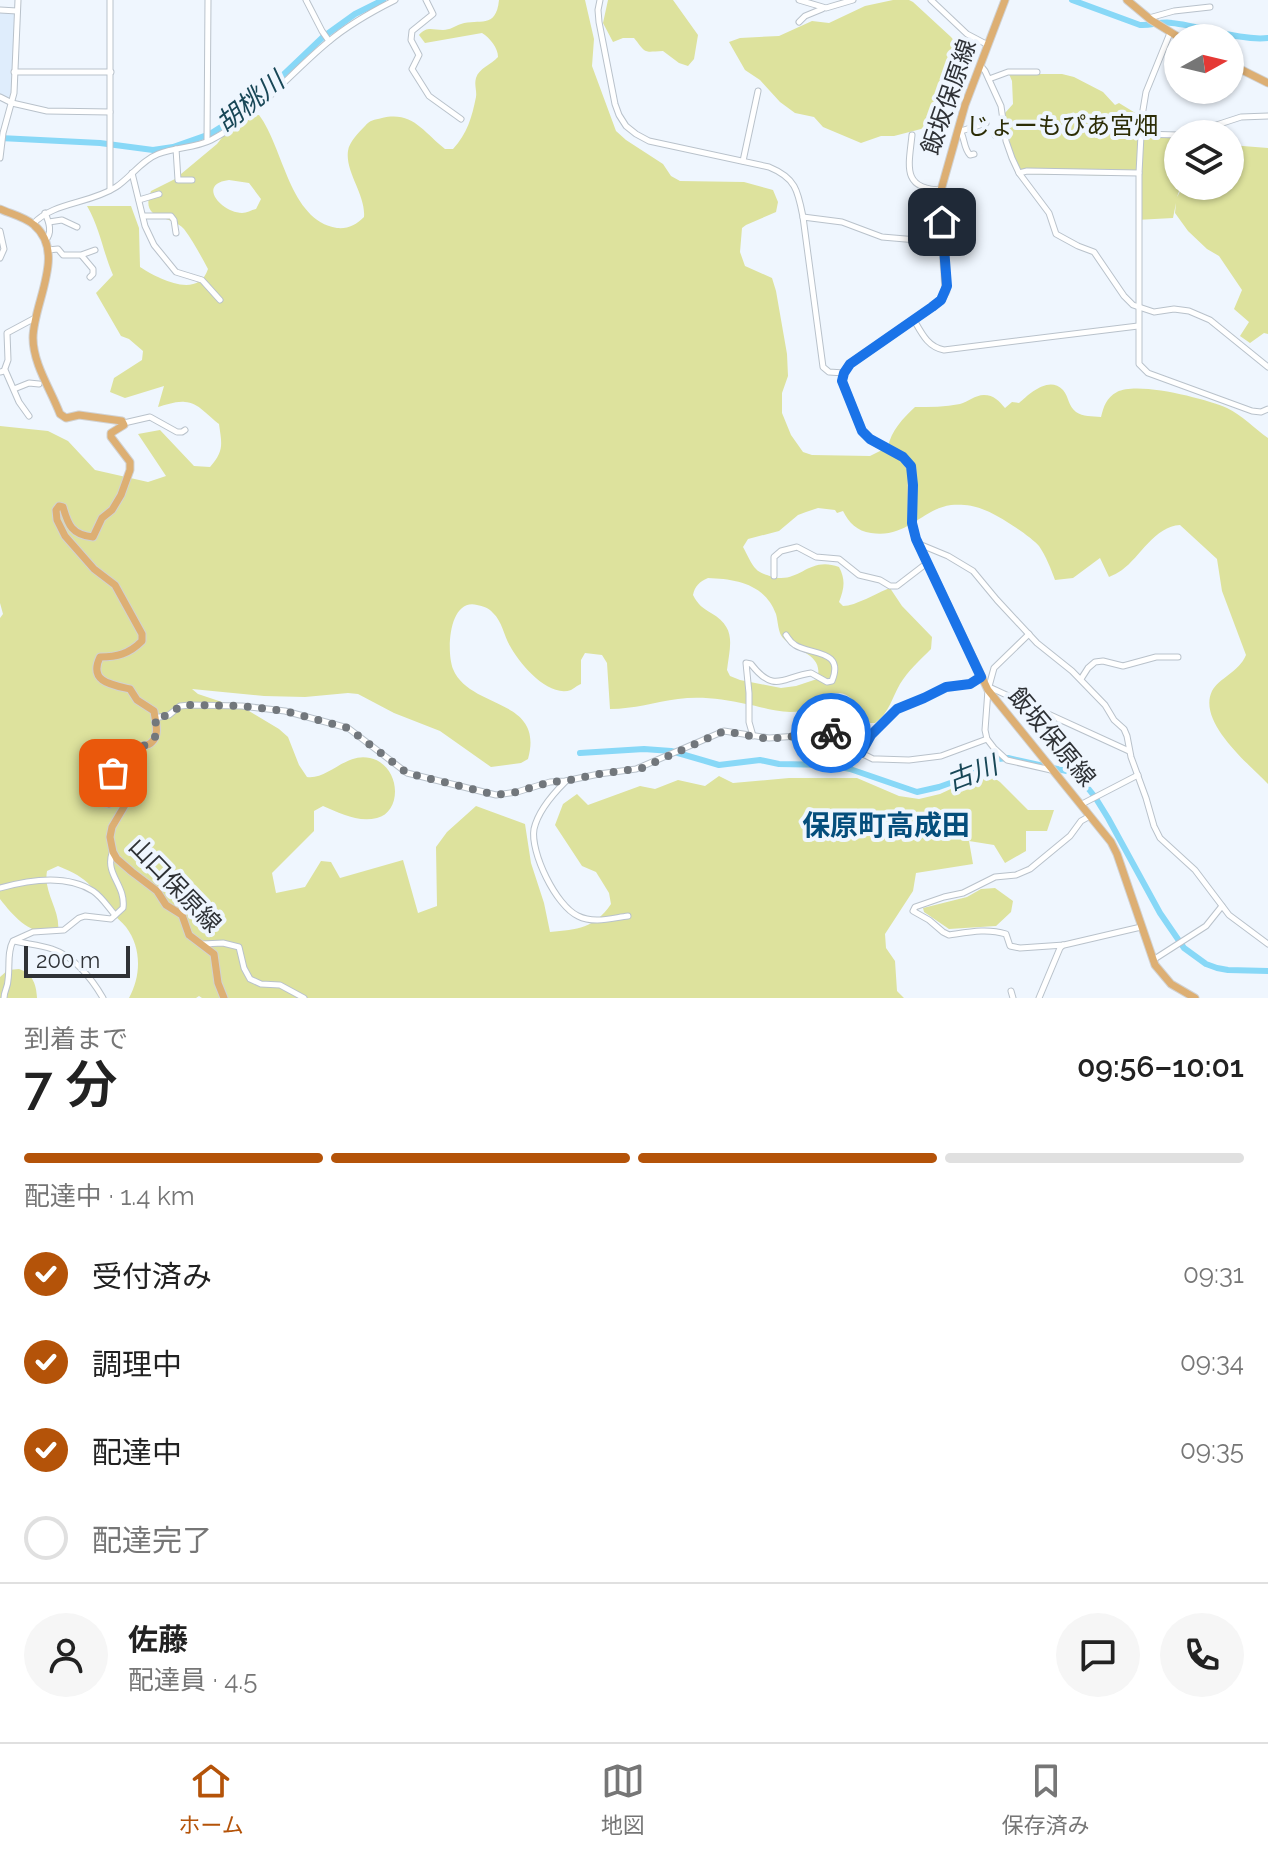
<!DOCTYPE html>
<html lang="ja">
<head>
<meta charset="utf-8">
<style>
	:root { --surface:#fff; --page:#f6f6f6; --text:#222; --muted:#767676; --line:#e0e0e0; --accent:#b45309 }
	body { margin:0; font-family:Raleway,"Noto Sans JP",sans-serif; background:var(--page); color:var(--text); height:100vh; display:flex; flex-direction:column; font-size:30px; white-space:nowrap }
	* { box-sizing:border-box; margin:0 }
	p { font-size:26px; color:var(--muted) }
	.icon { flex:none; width:44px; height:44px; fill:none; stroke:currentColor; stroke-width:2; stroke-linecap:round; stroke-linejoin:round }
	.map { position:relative; height:998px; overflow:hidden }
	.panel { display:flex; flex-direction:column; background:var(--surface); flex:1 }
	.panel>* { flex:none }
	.needle { width:52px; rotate:82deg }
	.fabs { position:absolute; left:1164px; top:24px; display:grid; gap:16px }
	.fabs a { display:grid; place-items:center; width:80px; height:80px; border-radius:50%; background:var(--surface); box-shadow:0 2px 6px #0004; font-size:40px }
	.scale { position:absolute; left:24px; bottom:20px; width:106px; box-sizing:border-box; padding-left:8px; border:4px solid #2f3236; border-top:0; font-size:22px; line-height:28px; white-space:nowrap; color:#2f3236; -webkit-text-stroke:6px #eff6fe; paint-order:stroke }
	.pin { position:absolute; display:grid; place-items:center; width:68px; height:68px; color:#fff; margin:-34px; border-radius:16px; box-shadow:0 4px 12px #0006 }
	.courier { position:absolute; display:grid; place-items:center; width:80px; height:80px; margin:-40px; border:6px solid #1a73e8; border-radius:50%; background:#fff; color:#222; box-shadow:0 2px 10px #0007 }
	.summary em { font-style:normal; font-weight:600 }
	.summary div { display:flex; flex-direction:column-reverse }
	.summary { display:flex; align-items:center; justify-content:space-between; height:136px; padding:0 24px }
	h1 { font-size:52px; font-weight:600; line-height:60px }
	.bar { display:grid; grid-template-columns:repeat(4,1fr); gap:12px 8px; align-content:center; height:96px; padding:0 24px }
	.bar i { height:10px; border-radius:6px; background:var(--line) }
	.bar .selected { background:var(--accent) }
	.bar p { grid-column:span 4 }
	.line { display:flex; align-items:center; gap:20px; padding:0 24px; border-top:2px solid var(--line) }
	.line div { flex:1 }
	.round { display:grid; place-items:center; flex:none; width:84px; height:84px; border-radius:42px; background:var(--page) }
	ol { padding:0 24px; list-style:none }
	li { display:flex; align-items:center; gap:24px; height:88px }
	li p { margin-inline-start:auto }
	li .icon { padding:8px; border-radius:50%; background:var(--accent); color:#fff; stroke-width:4 }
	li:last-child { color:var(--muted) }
	li i { width:44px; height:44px; border:4px solid var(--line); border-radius:50% }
	.tabs { display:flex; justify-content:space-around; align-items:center; height:112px; border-top:2px solid var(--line); background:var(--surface); font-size:22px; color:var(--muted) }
	.tabs a { display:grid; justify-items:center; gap:4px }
	.tabs .selected { color:var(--accent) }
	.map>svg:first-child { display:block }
	.built { fill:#dfedfc }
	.green { fill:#dde29d; fill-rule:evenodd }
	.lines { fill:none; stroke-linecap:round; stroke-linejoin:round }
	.river { stroke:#88d8f7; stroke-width:6 }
	.minor-casing { stroke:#b9c2cb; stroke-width:7 }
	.major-casing { stroke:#d1d2d3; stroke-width:9 }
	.minor { stroke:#fff; stroke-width:5 }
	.major { stroke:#ddaf73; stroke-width:7 }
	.done { stroke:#72777c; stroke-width:8; stroke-dasharray:0 14.4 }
	.route { stroke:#1a73e8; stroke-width:10 }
	.labels { text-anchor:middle; stroke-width:8; stroke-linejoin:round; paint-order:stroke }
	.street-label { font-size:24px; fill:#2f3236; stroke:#eff6fe }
	.park-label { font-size:24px; fill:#2c2d06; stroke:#eff6fe }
	.water-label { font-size:26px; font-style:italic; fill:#184757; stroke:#eff6fe }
	.quarter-label { font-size:28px; font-weight:bold; fill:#054e7c; stroke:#eff6fe }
</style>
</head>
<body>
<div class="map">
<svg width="1268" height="998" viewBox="0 0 1268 998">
	<rect width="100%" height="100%" fill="#eff6fe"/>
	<path class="built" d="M 0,12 L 16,14 L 12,92 L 11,96 L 8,98 L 0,95 Z"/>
	<g class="green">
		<path d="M 499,0 L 585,0 L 594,39 L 592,66 L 616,131 L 626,140 L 663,164 L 671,176 L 680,181 L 744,182 L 773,190 L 778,202 L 776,212 L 746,225 L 742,228 L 740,252 L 745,266 L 772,278 L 776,291 L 787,354 L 788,376 L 782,393 L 782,413 L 791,435 L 803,452 L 812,455 L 870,456 L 888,447 C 891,431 903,418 915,407 C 930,407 945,407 960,404 C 968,402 975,395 984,395 C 994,395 999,401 1005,408 L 1012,402 L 1019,403 C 1029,394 1049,375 1063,390 C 1069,397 1068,406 1076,412 C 1083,417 1092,416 1101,417 C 1104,406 1106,398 1117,392 C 1138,381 1206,399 1227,408 C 1242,415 1255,429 1268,438 L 1268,784 C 1249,764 1197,722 1212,691 C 1219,678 1239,672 1246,655 L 1222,591 L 1217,559 L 1180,525 C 1155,526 1140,557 1122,570 C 1118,573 1113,575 1109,577 L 1100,558 L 1073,578 L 1055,580 C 1051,569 1046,556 1039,546 C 1031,536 995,513 982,509 C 974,505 960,504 951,505 C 922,509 906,539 871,533 C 857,531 849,523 843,511 L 837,513 L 835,510 L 818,508 L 806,512 L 798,515 L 779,531 L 748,539 L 743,547 C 747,554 751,564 756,569 C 758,572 764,574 767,575 C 799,588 806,555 839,567 C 846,580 844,589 839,602 L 843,606 C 856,606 876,593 890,588 L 902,606 L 932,637 L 931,649 C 920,660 908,671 900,684 C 892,698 889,713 875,723 L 870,723 C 862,714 853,694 840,693 C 824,692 816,708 801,711 C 783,715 763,707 746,704 C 724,699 700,696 678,699 C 655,702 634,709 610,709 L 607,663 L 602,655 L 585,653 L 581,660 L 581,684 C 578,685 573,689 571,690 C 548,698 519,663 510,646 C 504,636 502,621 493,613 C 489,608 483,606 477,605 C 449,598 446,651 453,669 C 470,710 545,697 528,759 L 521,763 L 491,767 L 440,731 L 394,713 L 358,694 L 348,693 L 305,697 L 264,696 L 192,689 L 198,694 L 249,711 L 279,729 L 288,737 L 299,765 L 307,777 C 328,780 346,752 370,758 C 401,765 403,812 377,818 C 358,823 340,813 323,806 L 314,811 L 314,831 L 272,873 L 276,893 L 305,887 L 321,861 L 331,862 L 340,878 L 403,860 L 418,913 L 437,906 L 436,847 L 447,832 L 476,806 L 525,824 L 531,863 L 544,903 L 550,932 C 578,929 594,929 611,904 L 609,893 L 601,880 L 596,872 L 582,866 L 555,825 L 563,804 L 577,794 L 588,805 L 640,786 L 655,789 L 678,780 L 705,786 L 719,776 L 733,783 L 789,778 L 857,778 L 899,796 L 919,799 L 940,794 L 970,780 L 990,775 L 1000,782 L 1028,810 L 1054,810 L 1047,831 L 1026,831 L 1026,851 L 1005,863 L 994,845 L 969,841 L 973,864 L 916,873 L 913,891 L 885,934 L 886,948 L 895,961 L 897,991 L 904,998 L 202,998 L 199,996 L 196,998 L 129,998 C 141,976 142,948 126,927 C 122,922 117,918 113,914 C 92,888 91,879 58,866 L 47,871 C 43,893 61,910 58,932 C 31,937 15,918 0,899 L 0,618 L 3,614 L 0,603 L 0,426 L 48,431 L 68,441 L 95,470 L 148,482 L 166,476 L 138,434 L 160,430 L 194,466 L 210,467 C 224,451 222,445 219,424 C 209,417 198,402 185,402 C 176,401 166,405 158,407 L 164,386 L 125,398 L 110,392 L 114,378 L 142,360 L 143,351 L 129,339 L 121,336 L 96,293 L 113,275 C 103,252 100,228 87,206 L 131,206 L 139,228 L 140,267 C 157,278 198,300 208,269 C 201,256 193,241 184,229 C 171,214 139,222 151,191 L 175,179 L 217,144 L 238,117 L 259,115 C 284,148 289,220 337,228 C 348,229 356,225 364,217 C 366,195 345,172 348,151 C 349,142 359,132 365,126 C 370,120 374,120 382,118 C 413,111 423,132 445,149 L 453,149 C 467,134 472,117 476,97 C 477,91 474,85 476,78 C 479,68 491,65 498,57 C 498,48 490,38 482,33 L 425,43 L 419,35 C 427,26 432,30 443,30 C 450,30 455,26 461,24 C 479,18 496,30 499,0 ZM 229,180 L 249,183 L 261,199 L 256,209 C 251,210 247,213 242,213 C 222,213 196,184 229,180 ZM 708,578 C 736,579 765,584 776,614 C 778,621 778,633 783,638 C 796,652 825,654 817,679 L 796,686 L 781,688 L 740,680 L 730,676 L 727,670 C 730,645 737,628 711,613 C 703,608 698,605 693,595 C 695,586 699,582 708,578 Z"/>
		<path d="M 608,0 L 673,0 L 698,35 L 694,59 L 688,66 L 679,63 L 663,51 C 642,52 647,54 634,38 L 623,38 L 613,42 L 603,23 Z"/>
		<path d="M 893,0 L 909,0 L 913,2 L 951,37 L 961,49 L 963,59 L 961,90 L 958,96 L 942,104 L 934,119 L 921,129 L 894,136 L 881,136 L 861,143 L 823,127 L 814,117 L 795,113 L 780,102 L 760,80 L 745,70 L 729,42 L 740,38 L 779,36 L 812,21 L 829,23 L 865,6 Z"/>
		<path d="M 1009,74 L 1062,74 L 1074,77 L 1103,92 L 1115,105 L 1119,103 L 1137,114 L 1144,115 L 1143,133 L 1178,136 L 1178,186 L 1183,186 L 1180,188 L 1177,197 L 1181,190 L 1186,186 L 1230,186 L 1230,145 L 1268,148 L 1268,334 L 1264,333 L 1250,343 L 1240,336 L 1249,322 L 1234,309 L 1242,290 L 1219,256 L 1207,249 L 1188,231 L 1175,213 L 1176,203 L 1173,218 L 1136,220 L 1136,176 L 1023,174 L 1011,150 L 1005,113 L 1013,104 L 1012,81 Z"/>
		<path d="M 995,888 L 1013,901 L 1011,912 L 996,926 L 949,929 L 924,912 L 923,908 L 967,897 L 981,889 Z"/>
		<path d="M 19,969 C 33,974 36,984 37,998 L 0,998 L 0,977 L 8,970 Z"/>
	</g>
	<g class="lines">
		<g class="river">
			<path d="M 1072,0 L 1140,25 C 1151,26 1161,21 1172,23 C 1202,26 1239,41 1268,38"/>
			<path d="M 0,138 L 100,143 L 153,150 L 173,147 L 210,134 L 243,113 L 323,37 L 355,14 L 383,0"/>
			<path d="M 580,753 L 644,749 L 671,751 L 719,765 L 760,760 L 779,764 L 832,765 L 850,769 L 917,792 L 939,787 L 953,782 L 988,760 L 1008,758 L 1071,772 L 1079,777 L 1095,797 L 1108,818 L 1160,913 L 1184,948 L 1206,964 L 1217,968 L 1228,970 L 1268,971"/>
		</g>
		<defs>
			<g id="minor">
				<path d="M 306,0 L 322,31 L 329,41"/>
				<path d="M 426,0 L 433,14 L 412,31 L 411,40 L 419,55 L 412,69 L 429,96 L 461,119"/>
				<path d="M 600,0 L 598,10 L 599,22 L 615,104 L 619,115 L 626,126 L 636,134 L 649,141 L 769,167 C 796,178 798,191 803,217 L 823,367 L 829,372 L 844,373"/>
				<path d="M 799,0 L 826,8 L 853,0"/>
				<path d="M 931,0 L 967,34 L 988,45"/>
				<path d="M 0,10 L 17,11"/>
				<path d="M 1149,18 L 1174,11 L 1210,7"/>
				<path d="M 799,22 L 805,16 L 822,9"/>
				<path d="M 1170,33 L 1146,92 L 1142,116 L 1139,173 L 1139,364 L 1148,373 L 1252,411 L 1261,412 L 1268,409"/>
				<path d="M 981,66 L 985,71 L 1001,106 L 1006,141 L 1012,158 L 1019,173 L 1049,213 L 1056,234 L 1078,246 L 1094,252 L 1124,296 L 1133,305 L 1154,312 L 1174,309 L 1189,311 L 1210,320 L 1268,367"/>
				<path d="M 14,72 L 111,72"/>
				<path d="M 989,79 L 1008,72 L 1037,72"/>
				<path d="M 0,97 L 12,103 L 47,111 L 110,112"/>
				<path d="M 959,129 C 965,136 963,148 970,155 L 974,154"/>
				<path d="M 961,131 L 986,123"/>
				<path d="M 1140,134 L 1178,135"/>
				<path d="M 1189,134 L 1241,117 L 1268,116"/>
				<path d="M 912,135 C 909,165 901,189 941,190"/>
				<path d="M 995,135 L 1005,133"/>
				<path d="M 207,141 L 208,0"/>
				<path d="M 176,149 L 178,180 L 192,180"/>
				<path d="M 0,158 L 3,133 L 14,93 L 18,0"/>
				<path d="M 743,161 L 758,91"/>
				<path d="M 132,173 L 145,226 L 154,245 L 176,272 L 202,280 L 220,300"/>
				<path d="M 1019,173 L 1027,171 L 1139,173"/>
				<path d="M 110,190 L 110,0"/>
				<path d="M 139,200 L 159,194"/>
				<path d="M 143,216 L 171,216 L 174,220 L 176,233"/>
				<path d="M 803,217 L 842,222 L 882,237 L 917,240 L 943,239"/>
				<path d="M 49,222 L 62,220 L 77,227"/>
				<path d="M 33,224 C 53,202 90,204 116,187 C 130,178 142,160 158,154 C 176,147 195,148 211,140 C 257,116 289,74 328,42 C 348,25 371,12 395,0"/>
				<path d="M 0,231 L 4,249 L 0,258"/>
				<path d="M 45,241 C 53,233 49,222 45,213"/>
				<path d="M 48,250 L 58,249 L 63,255 L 81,255 L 95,250"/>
				<path d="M 82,256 L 93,269 L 93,274 L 90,277"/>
				<path d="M 914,320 C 922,334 928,347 944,350 L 1138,326"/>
				<path d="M 5,370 L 19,402 L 29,416"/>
				<path d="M 0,372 L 4,371 L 8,360 L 7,333 L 35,318"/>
				<path d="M 14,389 L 29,383 L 39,384"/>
				<path d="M 124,423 L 150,417 L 177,432 L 182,432 L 185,430"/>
				<path d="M 919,544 L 948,556 L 973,571 L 997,600 L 1037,643 L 1072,671 L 1105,705 L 1114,720 L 1124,729 L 1127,736 L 1131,757 L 1146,798 L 1154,826 L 1160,838 L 1195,870 L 1229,915 L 1268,944"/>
				<path d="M 774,576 L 774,557 L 781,551 L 797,547 L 816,557 L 839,559 L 859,575 L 880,580 L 890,586 L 897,586 L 927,563"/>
				<path d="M 1029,634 L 994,668 L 988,690 L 985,730 L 987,739 L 994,748 L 1007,760 L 1051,770"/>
				<path d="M 1081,679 L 1088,668 L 1095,662 L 1103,661 L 1123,666 L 1156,657 L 1178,657"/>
				<path d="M 989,687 L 1129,751"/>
				<path d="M 155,718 L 169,715 L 180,706 L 190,705 L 242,706 L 285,711 L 348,728 L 407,773 L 496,795 L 517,792 L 550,782 L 565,781 L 599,774 L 636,769 L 724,731 L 769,738 L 798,736 L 822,729 L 833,734 L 845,745 L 873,759 L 878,759 L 909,760 L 941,756 L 987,739"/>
				<path d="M 753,736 L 749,722 L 749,693 L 746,663 L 751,664 C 774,694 783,677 811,673 L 827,682 L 832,681 C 845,649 810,655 795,645 C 790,642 789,639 786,635"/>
				<path d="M 861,753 L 871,735 L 897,709 L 924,698 L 946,687 L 970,684 L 981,677"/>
				<path d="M 565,782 C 553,794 538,811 534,829 C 530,852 556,906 578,916 C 594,924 612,918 628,916"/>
				<path d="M 1082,804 L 1138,775"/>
				<path d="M 1090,816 L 1081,821 L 1070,836 L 1030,869 L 1016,875 L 995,877 L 963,893 L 944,897 L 915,907 L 913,911 L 929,920 L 943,932 L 949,935 C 969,932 987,928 1006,934 L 1010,946 L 1020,948 L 1064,945 L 1141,927"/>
				<path d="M 0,888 C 28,880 67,874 93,891 C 102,897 108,907 115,915"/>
				<path d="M 14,941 C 27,944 40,945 52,949 C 74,956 92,979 103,998"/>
				<path d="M 202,944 L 223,943 L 239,947 L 244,968 L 250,979 L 261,984 L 280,985 L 304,998"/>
				<path d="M 1153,960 L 1206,926 L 1222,906"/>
				<path d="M 1011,991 L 1013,998"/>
				<path d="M 4,998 C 4,991 8,987 8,980 C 10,966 7,952 13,941 L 33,932 L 64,930 L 79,918 L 85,916 L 111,919 L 123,908 C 126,885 105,875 112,853"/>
				<path d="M 1039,998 L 1060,948 L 1063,945"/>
			</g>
			<g id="major">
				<path d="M 1005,0 L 965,105 L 941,190 L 940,202 L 946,291 L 941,300 L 932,307 L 850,364 L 844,373 L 842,381 L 862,431 L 870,439 L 903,457 L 912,469 L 912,523 L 916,539 L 988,690 L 1111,842 L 1117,854 L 1155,965 L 1171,984 L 1195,998"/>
				<path d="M 1127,0 L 1151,20 L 1180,38"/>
				<path d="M 1230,64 L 1268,83"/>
				<path d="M 0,209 C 11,214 25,217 34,225 C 67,253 33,303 33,338 C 33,364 51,390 60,414 L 66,418 L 79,415 L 122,421 L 124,425 L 111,433 L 111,437 L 130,462 L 130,470 L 121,495 L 112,510 L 102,518 L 93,537 C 72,535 68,525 63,507 L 59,506 L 56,510 L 57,520 L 65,536 L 94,569 L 115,585 L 142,634 L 142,641 C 129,654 117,657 100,657 C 88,682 112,685 130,689 L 137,700 L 154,711 C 155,720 160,735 152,742 C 148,747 140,745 135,749 C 123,757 99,786 98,800 L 109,804 L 121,791 L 127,794 L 128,800 L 112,827 L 110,837 L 113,852 L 117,859 L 132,872 L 157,891 L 166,905 L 182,915 L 189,935 L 214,954 L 218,983 L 224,998"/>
			</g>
		</defs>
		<use href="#minor" class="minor-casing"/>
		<use href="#major" class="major-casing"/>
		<use href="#minor" class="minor"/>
		<use href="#major" class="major"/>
	</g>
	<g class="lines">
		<path class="done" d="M 113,773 C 119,765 125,755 134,749 C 142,744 138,748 146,745 C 158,741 157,729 155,718 L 169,715 L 180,706 L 190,705 L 242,706 L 285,711 L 348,728 L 407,773 L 496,795 L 517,792 L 550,782 L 565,781 L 599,774 L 642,768 L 724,731 L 761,738 L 786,738 L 819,729 L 831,733"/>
		<path class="route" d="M 831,733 L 845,745 L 861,753 L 871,735 L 897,709 L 924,698 L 946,687 L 970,684 L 981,677 L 916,539 L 912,523 L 913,485 L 911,466 L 903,457 L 870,439 L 862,431 L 842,381 L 844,373 L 850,364 L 932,307 L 941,300 L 947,286 L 942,222"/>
	</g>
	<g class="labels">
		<g class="street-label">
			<text transform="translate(949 97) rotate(-71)" y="8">飯坂保原線</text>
			<text transform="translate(1052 737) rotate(50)" y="8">飯坂保原線</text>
			<text transform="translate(175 885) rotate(46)" y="8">山口保原線</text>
		</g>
		<g class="park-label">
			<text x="1062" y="134">じょーもぴあ宮畑</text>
		</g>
		<g class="water-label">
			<text transform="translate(250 102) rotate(-39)" y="9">胡桃川</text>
			<text transform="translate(972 773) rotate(-21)" y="9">古川</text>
		</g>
		<g class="quarter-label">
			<text x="886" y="835">保原町高成田</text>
		</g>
	</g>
</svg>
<div class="fabs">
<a><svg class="needle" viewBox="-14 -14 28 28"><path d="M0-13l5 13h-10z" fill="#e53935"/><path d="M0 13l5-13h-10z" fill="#767676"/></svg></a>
<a><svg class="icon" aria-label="layers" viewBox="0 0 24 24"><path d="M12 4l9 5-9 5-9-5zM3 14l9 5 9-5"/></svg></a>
</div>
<div class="scale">200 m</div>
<div class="pin" style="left:113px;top:773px;background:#ea580c"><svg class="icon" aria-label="bag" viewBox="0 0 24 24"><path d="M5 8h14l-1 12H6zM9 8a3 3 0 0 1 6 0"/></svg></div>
<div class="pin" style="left:942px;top:222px;background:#1f2937"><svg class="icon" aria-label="home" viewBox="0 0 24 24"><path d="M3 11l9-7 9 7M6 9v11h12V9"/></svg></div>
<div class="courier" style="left:831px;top:733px"><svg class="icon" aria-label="bike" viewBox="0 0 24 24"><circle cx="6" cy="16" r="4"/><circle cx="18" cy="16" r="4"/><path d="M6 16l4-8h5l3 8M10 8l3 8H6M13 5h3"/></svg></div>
</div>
<section class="panel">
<div class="summary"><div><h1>7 分</h1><p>到着まで</p></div><em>09:56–10:01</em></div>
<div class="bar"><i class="selected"></i><i class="selected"></i><i class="selected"></i><i></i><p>配達中 · 1.4 km</p></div>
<ol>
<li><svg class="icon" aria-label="check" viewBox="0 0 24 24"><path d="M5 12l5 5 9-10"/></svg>受付済み<p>09:31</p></li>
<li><svg class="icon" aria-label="check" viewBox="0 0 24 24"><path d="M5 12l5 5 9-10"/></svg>調理中<p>09:34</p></li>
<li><svg class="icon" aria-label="check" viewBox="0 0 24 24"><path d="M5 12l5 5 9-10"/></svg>配達中<p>09:35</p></li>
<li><i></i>配達完了</li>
</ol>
<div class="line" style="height:144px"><a class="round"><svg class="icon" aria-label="person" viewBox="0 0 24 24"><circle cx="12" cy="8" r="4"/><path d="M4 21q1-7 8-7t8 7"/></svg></a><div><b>佐藤</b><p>配達員 · 4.5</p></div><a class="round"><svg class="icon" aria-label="chat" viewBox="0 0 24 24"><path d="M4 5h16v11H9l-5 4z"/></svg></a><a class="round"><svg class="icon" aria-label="phone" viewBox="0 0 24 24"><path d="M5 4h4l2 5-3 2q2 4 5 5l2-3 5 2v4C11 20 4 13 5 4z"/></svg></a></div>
</section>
<nav class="tabs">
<a class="selected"><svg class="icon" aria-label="home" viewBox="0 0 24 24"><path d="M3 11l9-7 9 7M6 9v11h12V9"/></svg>ホーム</a>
<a><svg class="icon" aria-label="map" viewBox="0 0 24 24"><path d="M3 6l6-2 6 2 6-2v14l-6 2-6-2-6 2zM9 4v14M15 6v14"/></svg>地図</a>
<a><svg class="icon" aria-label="saved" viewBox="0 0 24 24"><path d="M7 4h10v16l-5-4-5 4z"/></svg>保存済み</a>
</nav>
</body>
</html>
